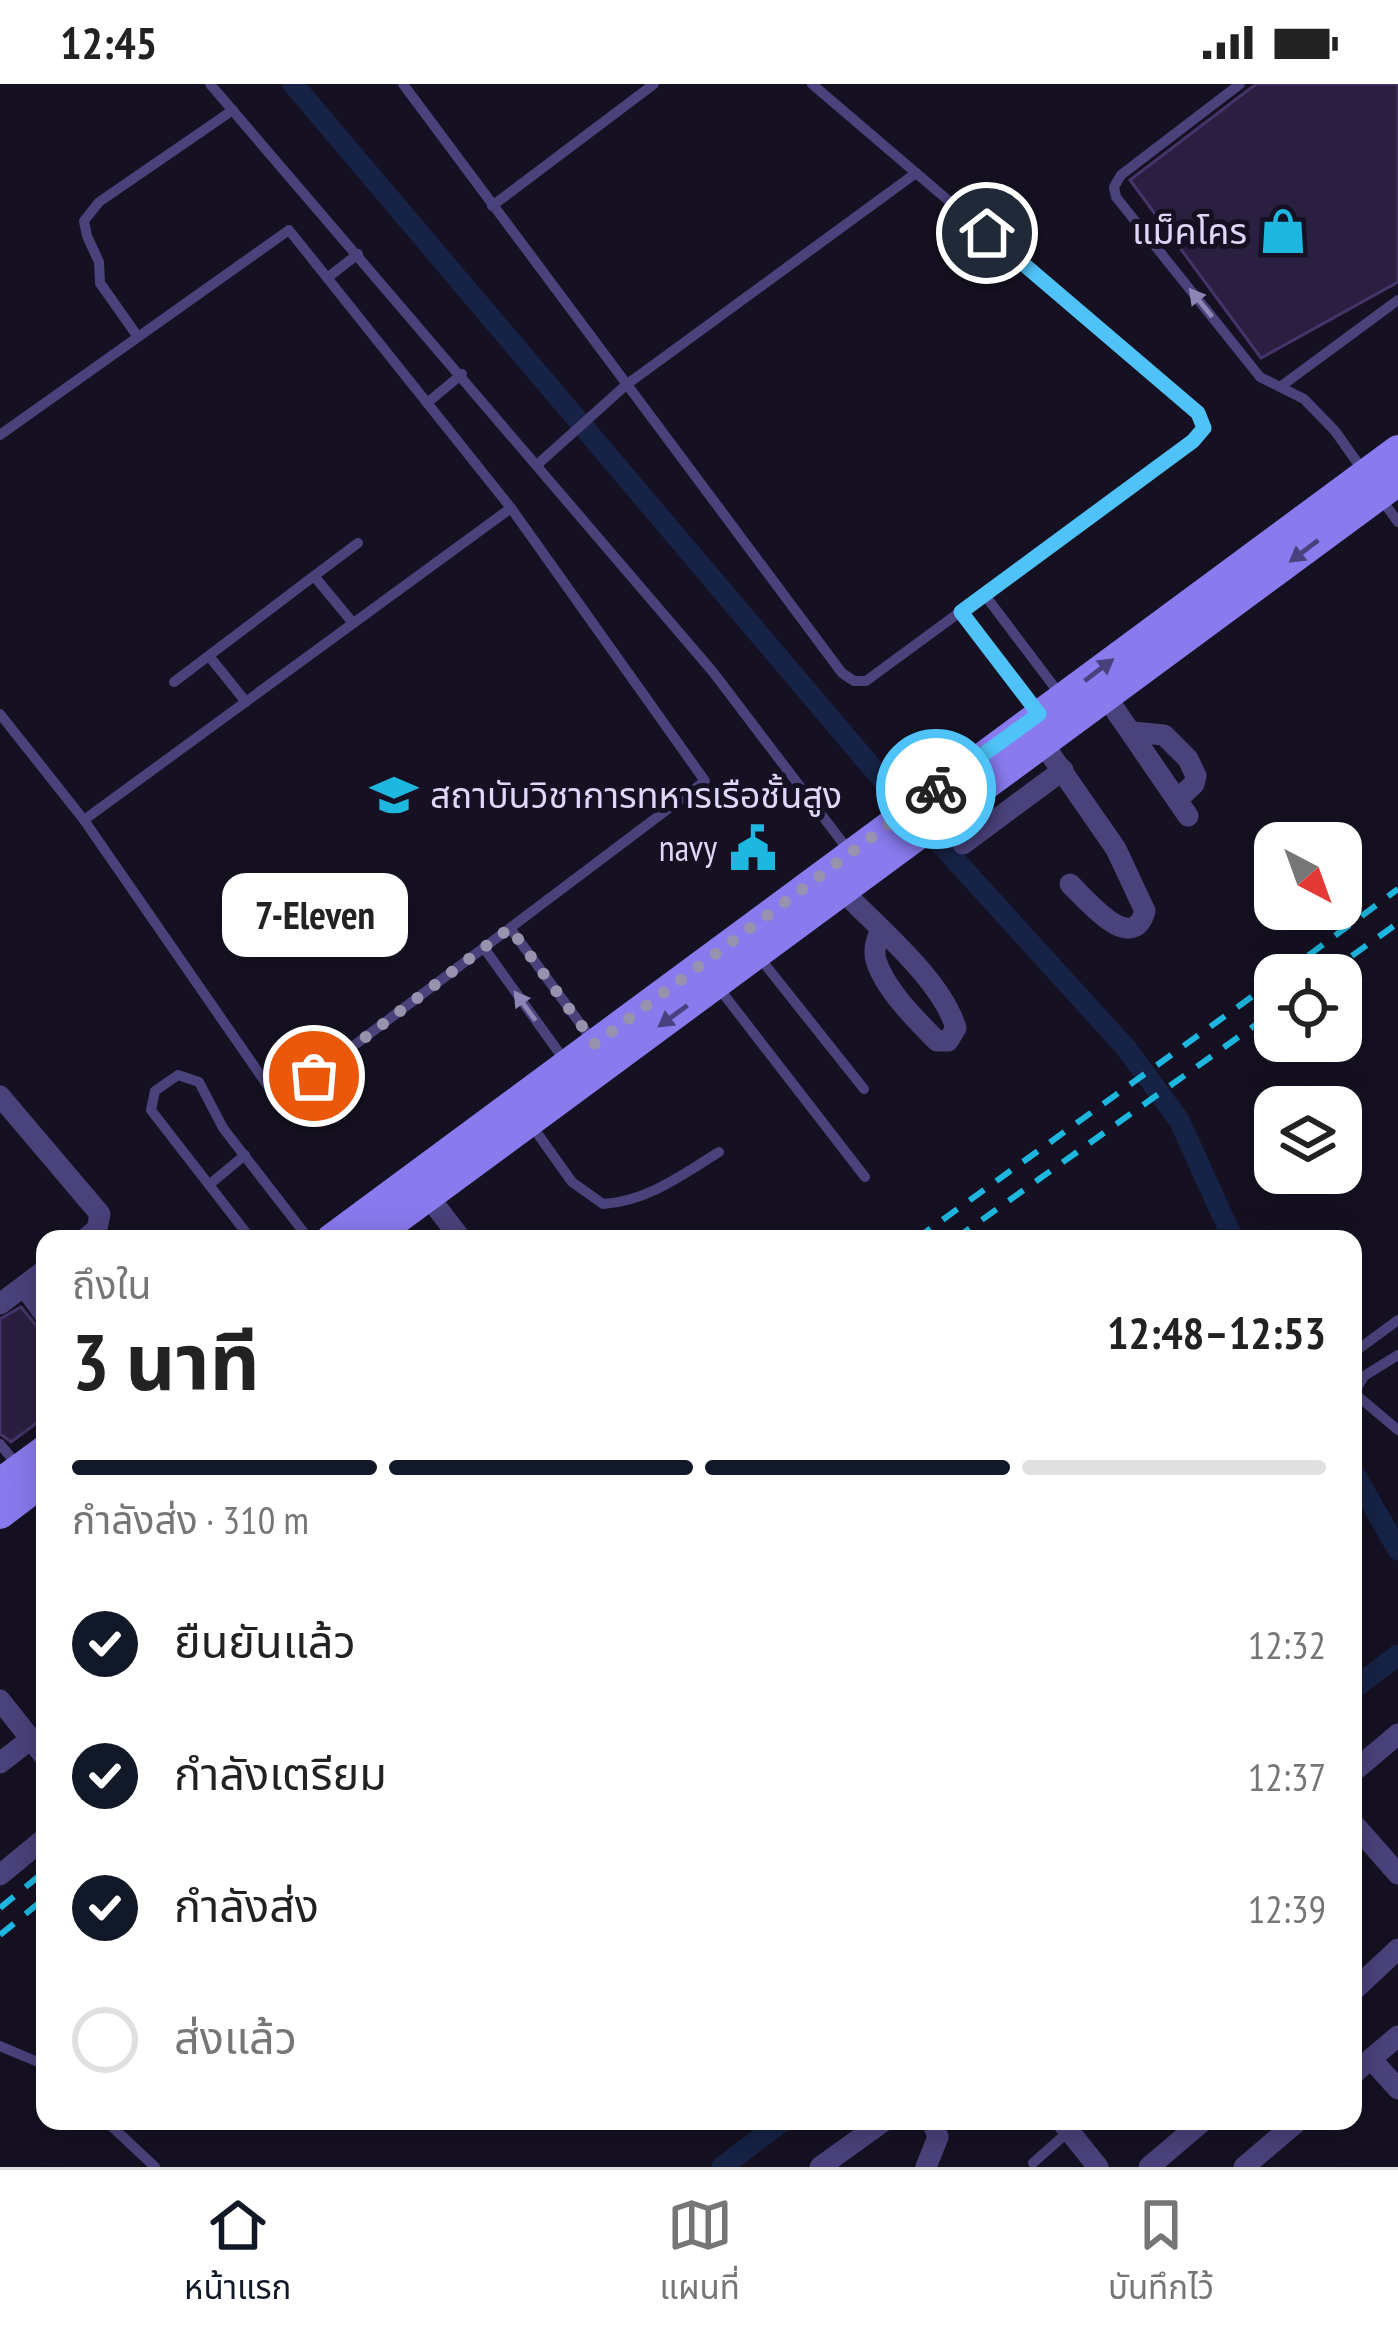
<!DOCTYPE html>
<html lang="th">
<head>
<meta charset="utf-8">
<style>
	:root { --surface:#fff; --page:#f2f2f2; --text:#222; --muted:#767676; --line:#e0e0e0; --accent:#111827 }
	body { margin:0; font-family:"PT Sans Narrow","Noto Sans Thai",sans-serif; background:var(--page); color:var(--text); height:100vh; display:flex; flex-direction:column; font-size:45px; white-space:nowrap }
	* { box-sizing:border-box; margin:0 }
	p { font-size:39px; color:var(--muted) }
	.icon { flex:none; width:66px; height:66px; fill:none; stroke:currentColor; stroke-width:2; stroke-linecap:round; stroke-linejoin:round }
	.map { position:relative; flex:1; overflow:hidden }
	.drawer { position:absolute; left:36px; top:1146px; width:1326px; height:900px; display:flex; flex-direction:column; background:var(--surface); border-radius:24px; box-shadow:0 6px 30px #0003 }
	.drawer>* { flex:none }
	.needle { width:78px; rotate:139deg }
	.fabs { position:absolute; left:1254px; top:738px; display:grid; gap:24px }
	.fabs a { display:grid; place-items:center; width:108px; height:108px; border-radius:24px; background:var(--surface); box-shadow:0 6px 30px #0003; font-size:60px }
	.pin { position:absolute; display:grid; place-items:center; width:102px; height:102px; color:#fff; margin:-51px; border:6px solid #fff; border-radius:50%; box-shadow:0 3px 12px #0007 }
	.courier { position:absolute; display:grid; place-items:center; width:120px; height:120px; margin:-60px; border:9px solid #4fc3f7; border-radius:50%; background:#fff; color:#222; box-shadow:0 3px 15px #0007 }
	.bubble { position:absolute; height:84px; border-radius:24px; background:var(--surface); box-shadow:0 6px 30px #0003; font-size:39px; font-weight:700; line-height:84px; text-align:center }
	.summary em { font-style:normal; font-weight:700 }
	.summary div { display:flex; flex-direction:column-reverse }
	.summary { display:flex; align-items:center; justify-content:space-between; height:204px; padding:0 36px }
	h1 { font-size:78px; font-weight:700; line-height:90px }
	.bar { display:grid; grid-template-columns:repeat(4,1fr); gap:18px 12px; align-content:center; height:144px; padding:0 36px }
	.bar i { height:15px; border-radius:9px; background:var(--line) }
	.bar .current { background:var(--accent) }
	.bar p { grid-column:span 4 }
	ol { padding:0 36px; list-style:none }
	li { display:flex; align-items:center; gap:36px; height:132px }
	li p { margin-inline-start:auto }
	li .icon { padding:12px; border-radius:50%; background:var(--accent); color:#fff; stroke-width:4 }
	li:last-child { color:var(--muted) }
	li i { width:66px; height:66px; border:6px solid var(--line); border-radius:50% }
	.status { display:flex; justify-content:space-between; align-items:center; height:84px; padding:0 60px; background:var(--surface); direction:ltr }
	.status svg { height:33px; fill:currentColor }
	.dock { display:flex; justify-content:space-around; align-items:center; height:168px; border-top:3px solid var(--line); background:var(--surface); font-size:33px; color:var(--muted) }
	.dock a { display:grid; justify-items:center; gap:6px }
	.dock .current { color:var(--accent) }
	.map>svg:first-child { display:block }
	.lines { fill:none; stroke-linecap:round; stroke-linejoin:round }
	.canal { stroke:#162346; stroke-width:21 }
	.building { fill:#2a1f40; stroke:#453469; stroke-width:3 }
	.lane { stroke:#4a427b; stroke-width:10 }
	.street { stroke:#4a427b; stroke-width:21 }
	.secondary { stroke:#897aee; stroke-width:30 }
	.rail { stroke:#1db7e0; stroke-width:6; stroke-dasharray:18 15; stroke-linecap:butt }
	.oneway { fill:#8d85b4 }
	.oneway2 { fill:#4a407e }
	.done { stroke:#9992ae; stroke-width:12; stroke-dasharray:0 21.6 }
	.route { stroke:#4fc3f7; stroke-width:15 }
	.labels { text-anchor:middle; stroke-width:10; stroke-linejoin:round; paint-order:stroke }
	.poi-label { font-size:36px; fill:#dfd7fa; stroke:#161122; text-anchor:end }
</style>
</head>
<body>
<div class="status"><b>12:45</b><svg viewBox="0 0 49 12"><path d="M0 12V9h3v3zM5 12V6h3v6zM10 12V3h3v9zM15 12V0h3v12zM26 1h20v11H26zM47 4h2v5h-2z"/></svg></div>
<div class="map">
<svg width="1398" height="2083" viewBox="0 0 1398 2083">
	<rect width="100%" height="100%" fill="#161122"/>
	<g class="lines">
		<g class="canal">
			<path d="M 293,0 L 886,700 L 1126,964 L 1179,1036 L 1233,1155"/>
			<path d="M 1353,1387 L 1398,1466"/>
			<path d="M 1353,1605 L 1398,1571"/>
			<path d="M 722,2083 L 783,2037"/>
		</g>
	</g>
	<g class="building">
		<path d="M 1256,0 L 1398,0 L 1398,198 L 1261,274 L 1130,96 Z"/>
		<path d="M 21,1223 L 45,1252 L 45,1333 L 11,1358 L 0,1350 L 0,1235 Z"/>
	</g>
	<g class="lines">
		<g class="lane">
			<path d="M 210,0 L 713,588 L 849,767"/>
			<path d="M 403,0 L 842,589 L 854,597 L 866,597 L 1193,357 L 1204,344 L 1198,330 L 812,0"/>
			<path d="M 1240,0 L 1121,91 L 1114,103 L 1116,113 L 1260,293 L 1304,315 L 1335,347 L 1364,388"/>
			<path d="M 492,122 L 654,0"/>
			<path d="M 327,194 L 358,170"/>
			<path d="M 138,253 L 100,199 L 99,178 L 87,152 L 84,137 L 99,118 L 233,26"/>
			<path d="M 1280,303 L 1398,216"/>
			<path d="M 427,319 L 462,290"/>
			<path d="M 0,351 L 289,146 L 511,424 L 705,697 L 279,1018 L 84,736 L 0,630"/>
			<path d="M 538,380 L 626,301 L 916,89"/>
			<path d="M 1379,412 L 1398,438"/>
			<path d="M 314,492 L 358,459"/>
			<path d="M 984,510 L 1062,613"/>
			<path d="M 961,528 L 1037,628"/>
			<path d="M 209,572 L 246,618"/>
			<path d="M 174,598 L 314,492 L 353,539"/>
			<path d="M 84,736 L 511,424"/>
			<path d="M 510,844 L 593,957"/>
			<path d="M 484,864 L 565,977"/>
			<path d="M 759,873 L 864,1005"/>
			<path d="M 718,903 L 865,1093"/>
			<path d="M 532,1042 L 572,1098 L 603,1120 C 648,1117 682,1091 719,1068"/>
			<path d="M 210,1100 L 245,1071"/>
			<path d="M 251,1155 L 151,1026 L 155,1007 L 178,991 L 199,998 L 223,1044 L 309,1155"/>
			<path d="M 1353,1269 L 1398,1236"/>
			<path d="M 1398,1271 L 1364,1292 L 1354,1309 L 1398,1346"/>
			<path d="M 0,1360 L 17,1381"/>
			<path d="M 0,1962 L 45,1981"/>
			<path d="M 106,2037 L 155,2083"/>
			<path d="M 1033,2079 L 1069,2047"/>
		</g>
		<g class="street">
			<path d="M 1107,614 L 1188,732"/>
			<path d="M 1132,648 L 1164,651 L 1188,675 L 1196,692 L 1194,700 L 1177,716"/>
			<path d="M 1044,661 L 1116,765 L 1145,827 C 1132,872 1087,816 1070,800"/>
			<path d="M 963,760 L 1063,686"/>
			<path d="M 843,807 C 878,844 941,895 956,944 L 948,957 L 937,957 C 916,936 884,904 876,876 C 873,865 877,856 880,846"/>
			<path d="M 0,1012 L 100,1130 L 97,1145 L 85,1155"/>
			<path d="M 428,1112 L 461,1155"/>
			<path d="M 24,1202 L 45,1231"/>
			<path d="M 0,1220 L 45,1186"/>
			<path d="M 0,1616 L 45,1673"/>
			<path d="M 0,1679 L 31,1655"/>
			<path d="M 1353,1688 L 1398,1650"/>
			<path d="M 1353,1739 L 1398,1790"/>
			<path d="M 0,1791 L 45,1754"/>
			<path d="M 1353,1907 L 1398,1865"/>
			<path d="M 1371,1975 L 1398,2005"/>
			<path d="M 1353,1990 L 1398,1952"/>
			<path d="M 1061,2037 L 1098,2083"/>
			<path d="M 820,2083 L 884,2037"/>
			<path d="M 926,2083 L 938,2053 L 932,2037"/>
			<path d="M 1149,2083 L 1203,2037"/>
			<path d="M 1244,2083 L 1298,2037"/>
		</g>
		<g class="secondary">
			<path d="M 331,1155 L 1398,366"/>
			<path d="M 370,1155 L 1398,397"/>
			<path d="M 0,1399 L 45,1366"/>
			<path d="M 0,1430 L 45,1396"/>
		</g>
		<g class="rail">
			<path d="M 1282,891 L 1398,805"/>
			<path d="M 1325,891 L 1398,839"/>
			<path d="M 916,1155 L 1275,896"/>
			<path d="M 955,1155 L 1275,927"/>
			<path d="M 0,1824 L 45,1787"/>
			<path d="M 0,1851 L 45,1814"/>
		</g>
	</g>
	<defs><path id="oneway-solid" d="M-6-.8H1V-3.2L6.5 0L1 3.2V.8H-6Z" transform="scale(3)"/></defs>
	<g class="oneway">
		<use href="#oneway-solid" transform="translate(1201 219) rotate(-129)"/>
		<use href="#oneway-solid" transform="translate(525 922) rotate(-126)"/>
	</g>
	<g class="oneway2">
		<use href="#oneway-solid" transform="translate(1304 467) rotate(143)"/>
		<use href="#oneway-solid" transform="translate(1099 586) rotate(-37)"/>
		<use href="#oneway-solid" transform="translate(673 932) rotate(144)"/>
	</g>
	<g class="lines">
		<path class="done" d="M 314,992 L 510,844 L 595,960 L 936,705"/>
		<path class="route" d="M 936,705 L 1039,630 L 961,528 L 1193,357 L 1204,344 L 1198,329 L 987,149"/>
	</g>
	<defs>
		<symbol id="shop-bare" viewBox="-9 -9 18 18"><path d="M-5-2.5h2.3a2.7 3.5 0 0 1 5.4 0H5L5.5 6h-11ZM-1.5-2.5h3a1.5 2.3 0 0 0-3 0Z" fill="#1db7e0" stroke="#161122" stroke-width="2.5" paint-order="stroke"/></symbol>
		<symbol id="university-bare" viewBox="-9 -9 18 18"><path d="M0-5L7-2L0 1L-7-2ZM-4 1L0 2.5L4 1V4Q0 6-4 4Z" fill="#1db7e0" stroke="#161122" stroke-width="2.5" paint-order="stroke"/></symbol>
		<symbol id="civic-bare" viewBox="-9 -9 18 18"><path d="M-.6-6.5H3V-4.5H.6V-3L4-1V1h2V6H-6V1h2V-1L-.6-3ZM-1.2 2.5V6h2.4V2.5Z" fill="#1db7e0" stroke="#161122" stroke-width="2.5" paint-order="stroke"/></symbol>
	</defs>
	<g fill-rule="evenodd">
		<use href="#shop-bare" x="1250" y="114" width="66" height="66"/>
		<use href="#university-bare" x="361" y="678" width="66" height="66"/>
		<use href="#civic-bare" x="720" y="731" width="66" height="66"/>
	</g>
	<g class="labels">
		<g class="poi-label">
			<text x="1247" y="160">แม็คโคร</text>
			<text x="430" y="724" text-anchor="start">สถาบันวิชาการทหารเรือชั้นสูง</text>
			<text x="717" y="777">navy</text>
		</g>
	</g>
</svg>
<div class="fabs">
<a><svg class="needle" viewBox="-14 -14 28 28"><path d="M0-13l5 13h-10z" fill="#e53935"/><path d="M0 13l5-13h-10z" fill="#767676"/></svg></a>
<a><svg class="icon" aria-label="locate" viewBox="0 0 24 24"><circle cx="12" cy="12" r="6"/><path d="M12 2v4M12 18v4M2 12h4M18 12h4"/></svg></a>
<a><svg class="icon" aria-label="layers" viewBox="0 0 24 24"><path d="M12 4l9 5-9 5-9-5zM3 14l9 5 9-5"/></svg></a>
</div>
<div class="pin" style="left:314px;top:992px;background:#ea580c"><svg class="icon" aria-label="bag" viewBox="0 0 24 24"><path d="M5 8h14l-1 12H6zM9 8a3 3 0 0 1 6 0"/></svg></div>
<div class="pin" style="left:987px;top:149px;background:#1f2937"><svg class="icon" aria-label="home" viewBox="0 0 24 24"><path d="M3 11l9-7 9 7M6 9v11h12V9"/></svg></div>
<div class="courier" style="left:936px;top:705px"><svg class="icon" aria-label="bike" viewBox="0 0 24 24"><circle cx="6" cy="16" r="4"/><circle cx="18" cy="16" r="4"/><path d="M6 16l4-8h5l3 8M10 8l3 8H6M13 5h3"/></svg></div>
<div class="bubble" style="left:222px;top:789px;width:186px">7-Eleven</div>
<section class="drawer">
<div class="summary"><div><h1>3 นาที</h1><p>ถึงใน</p></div><em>12:48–12:53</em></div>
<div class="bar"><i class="current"></i><i class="current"></i><i class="current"></i><i></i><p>กำลังส่ง · 310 m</p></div>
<ol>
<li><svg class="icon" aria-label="check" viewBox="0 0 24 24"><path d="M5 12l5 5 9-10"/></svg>ยืนยันแล้ว<p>12:32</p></li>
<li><svg class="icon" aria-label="check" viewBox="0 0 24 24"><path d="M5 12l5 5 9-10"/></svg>กำลังเตรียม<p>12:37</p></li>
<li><svg class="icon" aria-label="check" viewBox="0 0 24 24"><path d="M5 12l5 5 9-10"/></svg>กำลังส่ง<p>12:39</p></li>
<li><i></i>ส่งแล้ว</li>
</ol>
</section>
</div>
<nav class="dock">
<a class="current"><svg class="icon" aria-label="home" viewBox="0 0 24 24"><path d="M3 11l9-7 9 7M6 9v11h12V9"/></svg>หน้าแรก</a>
<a><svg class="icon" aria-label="map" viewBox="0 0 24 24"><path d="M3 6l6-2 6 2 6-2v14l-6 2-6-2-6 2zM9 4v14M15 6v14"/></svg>แผนที่</a>
<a><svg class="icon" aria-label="saved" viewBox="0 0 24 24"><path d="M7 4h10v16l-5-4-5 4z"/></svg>บันทึกไว้</a>
</nav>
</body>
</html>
